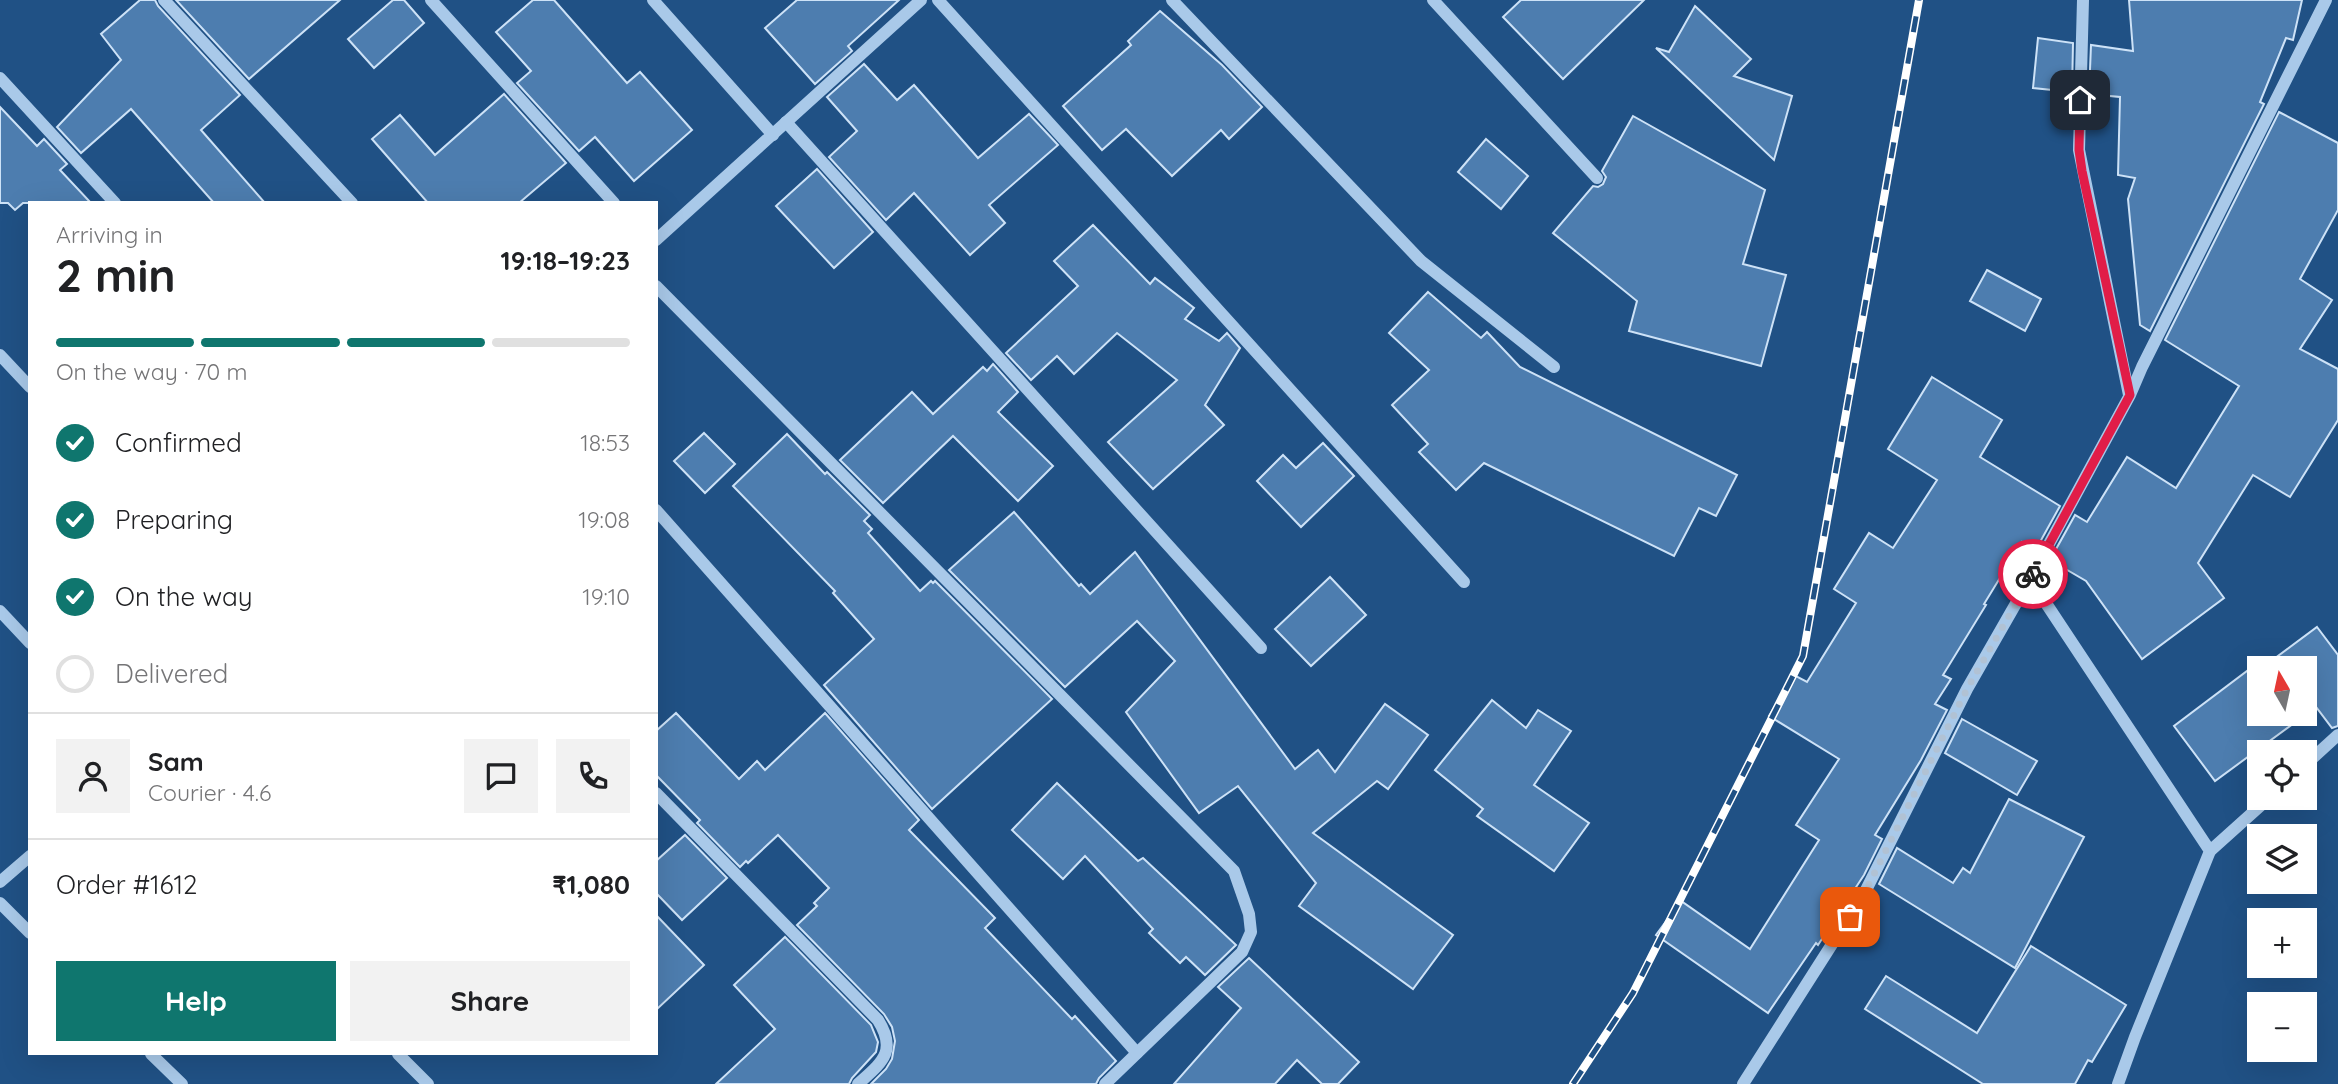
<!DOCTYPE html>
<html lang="en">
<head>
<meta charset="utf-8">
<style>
	:root { --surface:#fff; --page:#f2f2f2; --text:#202124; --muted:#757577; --line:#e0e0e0; --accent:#0f766e }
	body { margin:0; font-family:Quicksand,sans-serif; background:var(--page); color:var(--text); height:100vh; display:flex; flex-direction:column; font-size:26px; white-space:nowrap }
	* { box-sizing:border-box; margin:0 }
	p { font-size:23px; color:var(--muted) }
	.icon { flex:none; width:38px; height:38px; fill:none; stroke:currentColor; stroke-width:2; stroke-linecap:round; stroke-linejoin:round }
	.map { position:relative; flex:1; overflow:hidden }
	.side { position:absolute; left:28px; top:201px; width:630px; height:854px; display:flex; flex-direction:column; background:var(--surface); border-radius:0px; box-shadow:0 7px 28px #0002 }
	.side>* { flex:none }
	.needle { width:46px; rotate:351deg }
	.controls { position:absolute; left:2247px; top:656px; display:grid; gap:14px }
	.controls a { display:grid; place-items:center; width:70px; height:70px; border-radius:0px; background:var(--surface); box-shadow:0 7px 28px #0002; font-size:35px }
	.pin { position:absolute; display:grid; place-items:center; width:60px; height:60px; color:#fff; margin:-30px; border-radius:14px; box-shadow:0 4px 10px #0006 }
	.courier { position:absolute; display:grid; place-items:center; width:70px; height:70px; margin:-35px; border:5px solid #e11d48; border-radius:50%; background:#fff; color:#222; box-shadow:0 2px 9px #0007 }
	.summary em { font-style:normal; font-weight:700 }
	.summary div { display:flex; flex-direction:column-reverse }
	.summary { display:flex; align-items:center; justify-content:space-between; height:119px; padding:0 28px }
	h1 { font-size:46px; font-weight:700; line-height:52px }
	.bar { display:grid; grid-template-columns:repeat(4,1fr); gap:10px 7px; align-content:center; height:84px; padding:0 28px }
	.bar i { height:9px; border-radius:5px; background:var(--line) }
	.bar .selected { background:var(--accent) }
	.bar p { grid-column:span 4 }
	.line { display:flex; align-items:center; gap:18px; padding:0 28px; border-top:2px solid var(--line) }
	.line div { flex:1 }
	.round { display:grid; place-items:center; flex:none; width:74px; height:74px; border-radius:0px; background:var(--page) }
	ol { padding:0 28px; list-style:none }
	li { display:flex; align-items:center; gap:21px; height:77px }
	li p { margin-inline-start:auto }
	li .icon { padding:7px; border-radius:50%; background:var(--accent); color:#fff; stroke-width:4 }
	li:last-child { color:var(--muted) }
	li i { width:38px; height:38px; border:4px solid var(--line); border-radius:50% }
	.button { display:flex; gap:14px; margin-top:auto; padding:14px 28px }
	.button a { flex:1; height:80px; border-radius:0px; background:var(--accent); color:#fff; font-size:28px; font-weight:700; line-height:80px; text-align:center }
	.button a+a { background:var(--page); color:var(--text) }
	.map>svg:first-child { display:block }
	.building { fill:#4d7daf; stroke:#cde2f7; stroke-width:2; fill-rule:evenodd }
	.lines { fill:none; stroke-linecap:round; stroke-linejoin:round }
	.minor { stroke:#a9c9e9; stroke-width:12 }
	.rail-casing { stroke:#fff; stroke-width:8 }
	.rail { stroke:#205185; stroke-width:5; stroke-dasharray:16; stroke-linecap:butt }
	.done { stroke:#b1c2d4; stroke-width:7; stroke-dasharray:0 12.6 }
	.route { stroke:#e11d48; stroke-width:9 }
</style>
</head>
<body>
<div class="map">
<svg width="2338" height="1084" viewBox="0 0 2338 1084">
	<rect width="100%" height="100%" fill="#205185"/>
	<g class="building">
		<path d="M 140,0 L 155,0 L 158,6 L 240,95 L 201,130 L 265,203 L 214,203 L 131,109 L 81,153 L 57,127 L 121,60 L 101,34 Z"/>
		<path d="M 176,0 L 340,0 L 249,79 Z"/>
		<path d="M 393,0 L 404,0 L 424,23 L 374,68 L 348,39 Z"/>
		<path d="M 533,0 L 554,0 L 627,83 L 640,72 L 692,130 L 634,181 L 595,137 L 579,151 L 517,83 L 531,71 L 496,32 Z"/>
		<path d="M 797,0 L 899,0 L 848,46 L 852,51 L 815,84 L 765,28 Z"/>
		<path d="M 1521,0 L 1644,0 L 1563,79 L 1503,17 Z"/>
		<path d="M 2129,0 L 2302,0 L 2293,40 L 2286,38 L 2260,102 L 2264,104 L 2150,331 L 2140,325 L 2128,199 L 2135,178 L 2118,175 L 2120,97 L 2089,94 L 2091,45 L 2133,51 Z"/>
		<path d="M 1695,6 L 1751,59 L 1734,76 L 1792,96 L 1774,160 L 1656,48 L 1669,52 Z"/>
		<path d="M 1160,11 L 1222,65 L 1262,107 L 1229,139 L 1221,130 L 1172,176 L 1126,129 L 1102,150 L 1063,106 L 1131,45 L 1128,41 Z"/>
		<path d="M 2038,38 L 2073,43 L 2072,92 L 2033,88 Z"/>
		<path d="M 864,64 L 897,100 L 914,85 L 978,158 L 1029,114 L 1058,145 L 989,205 L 1005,223 L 970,255 L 914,193 L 886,220 L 829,157 L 857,131 L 827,97 Z"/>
		<path d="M 504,94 L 566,163 L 519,203 L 428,203 L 372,139 L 400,115 L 435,155 Z"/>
		<path d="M 0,107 L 37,146 L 44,139 L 67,164 L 60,170 L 91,203 L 23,203 L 15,210 L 8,203 L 0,203 Z"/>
		<path d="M 2279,112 L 2338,143 L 2338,210 L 2300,279 L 2332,300 L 2300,349 L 2338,369 L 2338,420 L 2290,497 L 2253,475 L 2198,563 L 2224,598 L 2142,659 L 2086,581 L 2050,560 L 2075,515 L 2087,522 L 2127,457 L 2176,488 L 2239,386 L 2165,340 Z"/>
		<path d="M 1633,116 L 1765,190 L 1743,264 L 1786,275 L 1761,366 L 1629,331 L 1637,301 L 1553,233 L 1593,186 L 1598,187 L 1603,184 L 1606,177 L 1602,171 Z"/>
		<path d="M 1486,139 L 1528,176 L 1501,209 L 1458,172 Z"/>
		<path d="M 817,169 L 873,232 L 834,268 L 776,206 Z"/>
		<path d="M 1093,225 L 1150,284 L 1155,278 L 1194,308 L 1185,319 L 1219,341 L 1227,333 L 1240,348 L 1205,405 L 1224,425 L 1153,489 L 1108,442 L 1177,380 L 1117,333 L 1074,374 L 1057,356 L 1031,380 L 1006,353 L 1078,286 L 1054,261 Z"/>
		<path d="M 1987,270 L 2041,299 L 2025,331 L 1970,301 Z"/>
		<path d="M 1428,292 L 1481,338 L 1487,332 L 1520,367 L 1737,475 L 1716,516 L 1699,508 L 1674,556 L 1484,463 L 1456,490 L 1419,452 L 1428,444 L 1392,405 L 1429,370 L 1389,333 Z"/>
		<path d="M 993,364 L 1018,392 L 998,412 L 1053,466 L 1018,501 L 953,436 L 883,503 L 840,460 L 912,392 L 933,414 L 983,367 L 987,371 Z"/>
		<path d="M 1932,377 L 2002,420 L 1980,457 L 2060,506 L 2035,551 L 2022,542 L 1984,604 L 1986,605 L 1943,675 L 1951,679 L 1935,704 L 1947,710 L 1921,760 L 1875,835 L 1882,839 L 1864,875 L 1818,945 L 1816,943 L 1768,1013 L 1656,935 L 1681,901 L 1750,949 L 1819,840 L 1796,825 L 1839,759 L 1769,716 L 1794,675 L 1807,682 L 1856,603 L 1834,589 L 1869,533 L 1893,548 L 1937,480 L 1888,449 Z"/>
		<path d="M 704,433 L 735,464 L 705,493 L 674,461 Z"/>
		<path d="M 787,434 L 825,474 L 827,472 L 870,515 L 864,521 L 872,529 L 868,533 L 920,591 L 931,581 L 933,583 L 935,581 L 1052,699 L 932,809 L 824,685 L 874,639 L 833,593 L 835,591 L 733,486 Z"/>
		<path d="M 1323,443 L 1354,476 L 1301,527 L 1257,481 L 1283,455 L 1296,468 Z"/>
		<path d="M 1014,512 L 1079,586 L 1081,584 L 1090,594 L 1135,552 L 1295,769 L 1318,750 L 1335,772 L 1385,704 L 1428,735 L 1388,789 L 1377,781 L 1313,833 L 1453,935 L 1413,989 L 1299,906 L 1316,883 L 1238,786 L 1199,813 L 1126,712 L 1175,661 L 1137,621 L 1065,687 L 949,570 Z"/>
		<path d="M 1330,577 L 1366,615 L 1311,666 L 1275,629 Z"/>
		<path d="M 2317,627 L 2338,655 L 2338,726 L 2332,728 L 2316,707 L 2215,781 L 2174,726 L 2259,662 L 2263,667 ZM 2259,668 L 2305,668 L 2305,714 L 2259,714 Z"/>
		<path d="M 1492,700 L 1526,728 L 1538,710 L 1571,731 L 1534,785 L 1589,823 L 1554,871 L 1477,816 L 1483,809 L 1435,770 Z"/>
		<path d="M 676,713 L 739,779 L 757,761 L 765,770 L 825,713 L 919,820 L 909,830 L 995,918 L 985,928 L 1072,1019 L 1075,1016 L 1116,1061 L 1099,1078 L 1096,1084 L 871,1084 L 886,1069 L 892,1059 L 895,1041 L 892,1027 L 884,1014 L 797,925 L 817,906 L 814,903 L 829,888 L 778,835 L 748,863 L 746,861 L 740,867 L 697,823 L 700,820 L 656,775 L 656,731 Z"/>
		<path d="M 1962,719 L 2037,761 L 2017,795 L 1945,753 Z"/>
		<path d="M 1057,783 L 1138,861 L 1143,858 L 1236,945 L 1205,975 L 1186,957 L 1180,963 L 1149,933 L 1153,929 L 1085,856 L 1063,879 L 1012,830 Z"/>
		<path d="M 2009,799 L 2084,837 L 2015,968 L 1879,884 L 1897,848 L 1953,883 L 1963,868 L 1970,873 Z"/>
		<path d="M 685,835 L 727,878 L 682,920 L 656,893 L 656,861 Z"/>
		<path d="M 656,915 L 704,965 L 656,1010 Z"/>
		<path d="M 785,937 L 871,1025 L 878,1042 L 876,1052 L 852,1078 L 849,1084 L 716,1084 L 775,1029 L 734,985 Z"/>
		<path d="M 2031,946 L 2126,1005 L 2092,1062 L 2088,1060 L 2075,1084 L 1983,1084 L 1865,1009 L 1886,976 L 1977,1033 Z"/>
		<path d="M 1249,958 L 1359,1062 L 1338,1084 L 1322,1084 L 1297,1060 L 1275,1084 L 1174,1084 L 1241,1008 L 1218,987 Z"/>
	</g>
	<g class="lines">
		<g class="minor">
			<path d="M 164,0 L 352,203"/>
			<path d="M 431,0 L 614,203"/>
			<path d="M 653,0 L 773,135"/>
			<path d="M 938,0 L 1464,582"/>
			<path d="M 1172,0 L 1421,261 L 1554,367"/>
			<path d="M 1433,0 L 1597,178"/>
			<path d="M 2083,0 L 2079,150 L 2129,395"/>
			<path d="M 0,78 L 115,203"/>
			<path d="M 786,122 L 1261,648"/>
			<path d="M 656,240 L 921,0"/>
			<path d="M 656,286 L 1234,871 L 1249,914 L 1251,932 L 1242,952 L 1105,1084"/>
			<path d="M 0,355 L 30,387"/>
			<path d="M 656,510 L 1137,1053"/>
			<path d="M 0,611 L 30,643"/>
			<path d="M 2305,765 L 2338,735"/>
			<path d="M 656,793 L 878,1020 C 898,1052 881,1063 858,1084"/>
			<path d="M 2210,851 L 2269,798"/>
			<path d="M 0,882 L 30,856"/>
			<path d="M 0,903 L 30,933"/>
			<path d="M 151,1054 L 182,1084"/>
			<path d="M 398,1054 L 428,1084"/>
			<path d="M 1743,1084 L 1864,894 L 1967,689 L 2030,579"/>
			<path d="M 2118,1084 L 2135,1037 L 2210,851 L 2030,579 L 2130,395 L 2142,367 L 2326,0"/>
		</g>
		<defs>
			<path id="rail" d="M 1573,1084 L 1633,993 L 1803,656 L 1919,0"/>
		</defs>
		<use href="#rail" class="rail-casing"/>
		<use href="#rail" class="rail"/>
	</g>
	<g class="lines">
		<path class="done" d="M 1850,917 L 1864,894 L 1967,689 L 2033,574"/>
		<path class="route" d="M 2033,574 L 2130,395 L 2082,171 L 2079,150 L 2080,100"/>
	</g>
</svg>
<div class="controls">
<a><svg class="needle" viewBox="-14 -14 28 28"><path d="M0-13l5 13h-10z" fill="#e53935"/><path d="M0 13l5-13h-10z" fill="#757577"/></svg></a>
<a><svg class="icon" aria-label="locate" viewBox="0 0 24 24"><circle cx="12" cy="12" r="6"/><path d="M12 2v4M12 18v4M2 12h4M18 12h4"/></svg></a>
<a><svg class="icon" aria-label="layers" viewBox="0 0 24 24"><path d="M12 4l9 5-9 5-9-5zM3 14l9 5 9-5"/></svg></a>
<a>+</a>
<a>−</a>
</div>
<div class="pin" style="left:1850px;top:917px;background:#ea580c"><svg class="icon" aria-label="bag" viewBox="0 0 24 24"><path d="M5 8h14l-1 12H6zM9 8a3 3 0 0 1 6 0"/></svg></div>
<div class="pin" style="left:2080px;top:100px;background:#1f2937"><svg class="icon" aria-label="home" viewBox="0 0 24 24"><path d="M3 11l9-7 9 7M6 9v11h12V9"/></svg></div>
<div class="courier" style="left:2033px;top:574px"><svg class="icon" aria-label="bike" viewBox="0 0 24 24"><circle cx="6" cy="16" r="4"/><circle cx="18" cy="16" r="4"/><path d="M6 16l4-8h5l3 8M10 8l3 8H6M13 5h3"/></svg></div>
<section class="side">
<div class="summary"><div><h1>2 min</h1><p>Arriving in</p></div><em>19:18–19:23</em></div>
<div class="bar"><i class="selected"></i><i class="selected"></i><i class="selected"></i><i></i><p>On the way · 70 m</p></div>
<ol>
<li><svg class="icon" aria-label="check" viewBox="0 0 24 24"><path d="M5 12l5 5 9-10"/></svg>Confirmed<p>18:53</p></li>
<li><svg class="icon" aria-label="check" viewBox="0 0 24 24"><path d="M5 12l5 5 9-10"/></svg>Preparing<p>19:08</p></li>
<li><svg class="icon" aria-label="check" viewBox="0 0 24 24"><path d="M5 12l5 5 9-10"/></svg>On the way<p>19:10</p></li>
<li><i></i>Delivered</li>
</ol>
<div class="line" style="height:126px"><a class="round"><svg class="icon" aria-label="person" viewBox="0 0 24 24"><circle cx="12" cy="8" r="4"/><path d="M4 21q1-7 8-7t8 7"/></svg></a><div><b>Sam</b><p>Courier · 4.6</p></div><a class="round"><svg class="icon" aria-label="chat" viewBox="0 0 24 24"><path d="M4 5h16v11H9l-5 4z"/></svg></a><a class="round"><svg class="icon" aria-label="phone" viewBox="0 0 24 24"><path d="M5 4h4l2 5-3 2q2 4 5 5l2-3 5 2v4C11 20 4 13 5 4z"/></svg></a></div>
<div class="line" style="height:91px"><div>Order #1612</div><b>₹1,080</b></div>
<div class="button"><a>Help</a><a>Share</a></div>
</section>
</div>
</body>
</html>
